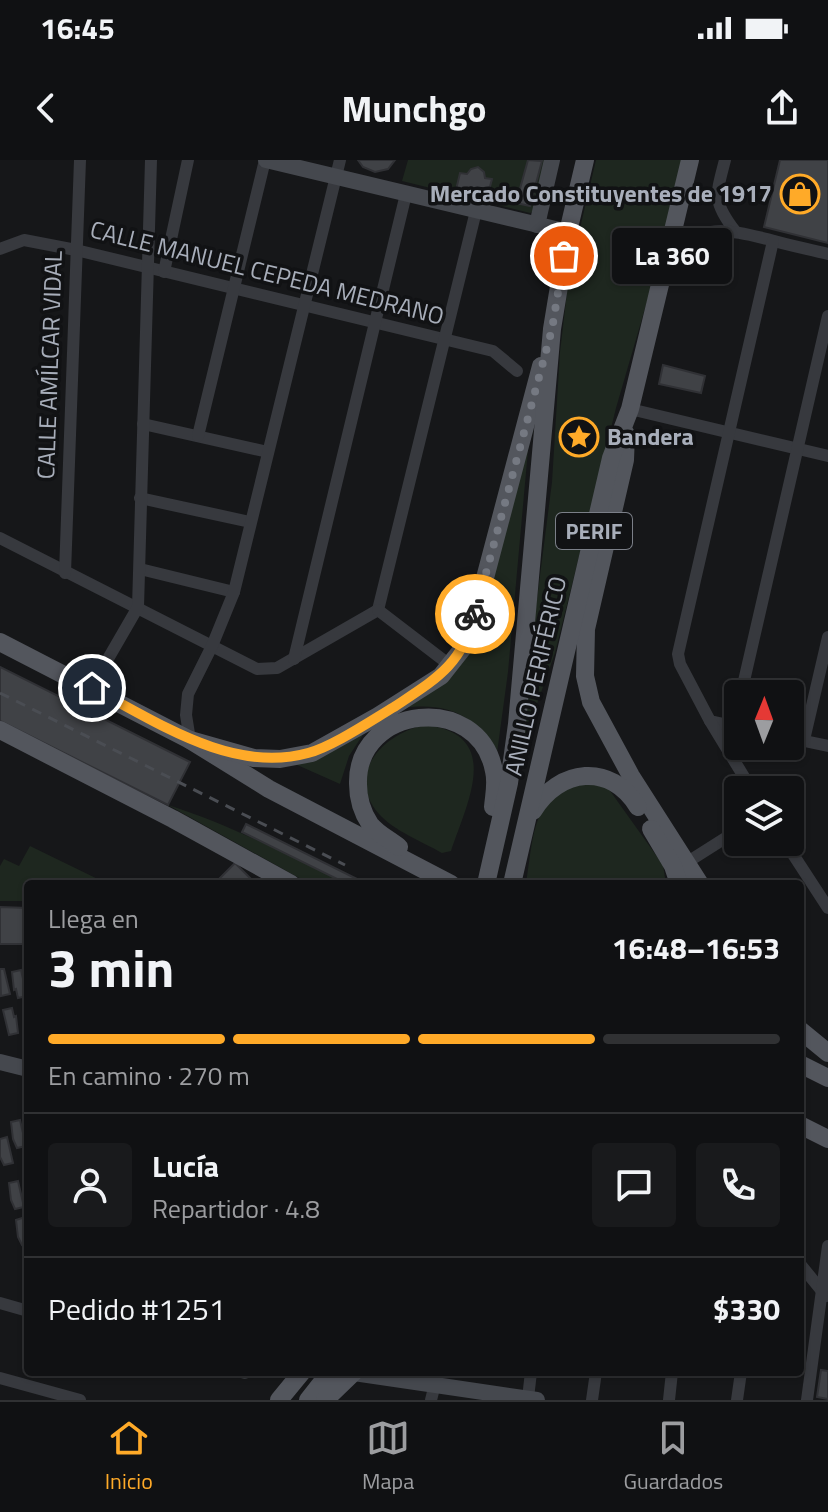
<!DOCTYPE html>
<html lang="es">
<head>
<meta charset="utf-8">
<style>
	:root { --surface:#101113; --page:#191a1c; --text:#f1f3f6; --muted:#9c9da0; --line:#303133; --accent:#ffaa28 }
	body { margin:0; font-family:"Titillium Web",sans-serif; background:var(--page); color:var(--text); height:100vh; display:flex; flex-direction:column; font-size:30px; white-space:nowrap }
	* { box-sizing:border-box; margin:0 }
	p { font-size:26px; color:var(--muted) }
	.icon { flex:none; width:44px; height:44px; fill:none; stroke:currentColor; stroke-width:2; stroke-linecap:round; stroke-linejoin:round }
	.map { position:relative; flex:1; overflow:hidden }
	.drawer { position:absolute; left:24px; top:720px; width:780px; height:496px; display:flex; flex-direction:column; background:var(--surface); border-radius:8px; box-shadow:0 2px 6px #0004,0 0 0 2px var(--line) }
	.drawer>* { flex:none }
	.needle { width:52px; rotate:1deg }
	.controls { position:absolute; left:724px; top:520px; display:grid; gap:16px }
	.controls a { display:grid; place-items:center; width:80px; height:80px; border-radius:8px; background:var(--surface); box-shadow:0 2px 6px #0004,0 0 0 2px var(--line); font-size:40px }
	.pin { position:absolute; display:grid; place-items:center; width:68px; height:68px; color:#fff; margin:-34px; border:4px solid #fff; border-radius:50%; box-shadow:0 2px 8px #0007 }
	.courier { position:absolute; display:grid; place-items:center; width:80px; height:80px; margin:-40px; border:6px solid #ffaa28; border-radius:50%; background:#fff; color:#222; box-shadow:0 2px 10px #0007 }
	.bubble { position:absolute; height:56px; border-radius:8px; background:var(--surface); box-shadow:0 2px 6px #0004,0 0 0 2px var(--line); font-size:26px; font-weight:700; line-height:56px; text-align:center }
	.head em { font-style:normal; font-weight:700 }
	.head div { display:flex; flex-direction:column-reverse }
	.head { display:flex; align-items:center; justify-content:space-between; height:136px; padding:0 24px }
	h1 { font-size:52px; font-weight:700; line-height:60px }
	.bar { display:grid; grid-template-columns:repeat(4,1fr); gap:12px 8px; align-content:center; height:96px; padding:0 24px }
	.bar i { height:10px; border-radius:6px; background:var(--line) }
	.bar .active { background:var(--accent) }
	.bar p { grid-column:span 4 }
	.line { display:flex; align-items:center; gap:20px; padding:0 24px; border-top:2px solid var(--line) }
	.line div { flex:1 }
	.round { display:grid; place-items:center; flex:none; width:84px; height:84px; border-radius:8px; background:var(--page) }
	.status { display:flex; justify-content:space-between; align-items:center; height:56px; padding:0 40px; background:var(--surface); direction:ltr }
	.status svg { height:22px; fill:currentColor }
	header { display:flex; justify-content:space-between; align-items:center; height:104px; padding:0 24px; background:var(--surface); font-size:36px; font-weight:700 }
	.tabs { display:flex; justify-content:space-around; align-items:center; height:112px; border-top:2px solid var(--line); background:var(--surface); font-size:22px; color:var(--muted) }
	.tabs a { display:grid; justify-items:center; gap:4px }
	.tabs .active { color:var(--accent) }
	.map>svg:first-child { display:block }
	.green { fill:#1e271f }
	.building { fill:#404246; stroke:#303135; stroke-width:2 }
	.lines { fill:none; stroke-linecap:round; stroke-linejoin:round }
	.street { stroke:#37393e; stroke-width:12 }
	.secondary { stroke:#45484e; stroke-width:16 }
	.primary { stroke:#53565d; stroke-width:18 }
	.rail { stroke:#4a4d53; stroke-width:3; stroke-dasharray:10 8; stroke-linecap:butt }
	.done { stroke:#757982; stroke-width:8; stroke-dasharray:0 14.4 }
	.route { stroke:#ffaa28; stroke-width:10 }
	.labels { text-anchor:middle; stroke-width:7; stroke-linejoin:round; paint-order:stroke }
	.shield { fill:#111214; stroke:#7b7f88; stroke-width:2 }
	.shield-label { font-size:22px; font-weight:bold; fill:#a8aeba }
	.poi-label { font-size:24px; font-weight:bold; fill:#a8aeba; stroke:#111214; text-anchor:end }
	.street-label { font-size:24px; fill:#a8aeba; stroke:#111214 }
</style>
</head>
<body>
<div class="status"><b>16:45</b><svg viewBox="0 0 49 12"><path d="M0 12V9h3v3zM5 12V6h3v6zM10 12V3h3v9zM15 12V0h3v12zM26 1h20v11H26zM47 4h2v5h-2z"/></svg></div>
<header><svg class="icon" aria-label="back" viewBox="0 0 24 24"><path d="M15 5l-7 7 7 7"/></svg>Munchgo<svg class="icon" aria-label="share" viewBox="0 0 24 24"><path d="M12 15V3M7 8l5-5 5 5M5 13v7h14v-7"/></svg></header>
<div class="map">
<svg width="828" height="1240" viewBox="0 0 828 1240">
	<rect width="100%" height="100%" fill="#161719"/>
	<g class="green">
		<path d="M 408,0 L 547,0 L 536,50 L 530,53 L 486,42 L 491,20 L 485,18 L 484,12 L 478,7 L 471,9 L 467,14 L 460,13 L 455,34 L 402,21 Z"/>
		<path d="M 596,0 L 684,0 L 664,83 L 616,248 L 555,493 L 516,603 L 552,322 L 560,192 L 569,115 Z"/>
		<path d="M 531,257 L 508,512 L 497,593 C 473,554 448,542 403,548 L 472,478 Z"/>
		<path d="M 425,565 C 504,574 467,643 451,691 L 442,693 C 423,682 394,671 379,654 C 344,614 384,573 425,565 Z"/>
		<path d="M 366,570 L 349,596 L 340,624 L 295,604 Z"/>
		<path d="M 591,624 L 608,628 L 663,705 L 666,724 L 526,724 C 534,677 531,627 591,624 Z"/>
		<path d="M 168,645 C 231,665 288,695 347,724 L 310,724 Z"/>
		<path d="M 30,686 L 108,724 L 28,724 L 28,741 L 0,741 L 0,706 L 4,699 L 19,706 Z"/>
	</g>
	<g class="building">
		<path d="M 358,0 L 395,0 L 388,9 L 375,12 L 363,7 Z"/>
		<path d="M 528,0 L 542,1 L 530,46 L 516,43 Z"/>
		<path d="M 780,0 L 828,0 L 828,83 L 764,67 Z"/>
		<path d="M 478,7 L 484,12 L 485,18 L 492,19 L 486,42 L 455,34 L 460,13 L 467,14 L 471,9 Z"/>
		<path d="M 663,205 L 705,216 L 701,233 L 659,224 Z"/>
		<path d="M 0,507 L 190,602 L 168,645 L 0,561 Z"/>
		<path d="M 246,664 L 367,724 L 347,724 L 242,672 Z"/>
		<path d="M 235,703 L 256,724 L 214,724 Z"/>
		<path d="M 0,747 L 28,748 L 28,784 L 0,784 Z"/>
		<path d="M 0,809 L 4,809 L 10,834 L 1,836 Z"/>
		<path d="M 21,810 L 27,836 L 18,838 L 16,829 L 14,830 L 12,812 Z"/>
		<path d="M 12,848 L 14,857 L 16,856 L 18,873 L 9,875 L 3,850 Z"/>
		<path d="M 20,960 L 26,986 L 17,988 L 13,979 L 11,962 Z"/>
		<path d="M 7,977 L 13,1003 L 4,1005 L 0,997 L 0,979 Z"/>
		<path d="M 18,1021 L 24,1047 L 15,1049 L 11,1040 L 9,1023 Z"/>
		<path d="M 25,1057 L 28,1083 L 22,1085 L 18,1077 L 16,1060 Z"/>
		<path d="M 821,1210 L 828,1211 L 828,1239 L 817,1237 Z"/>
	</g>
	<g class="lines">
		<g class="street">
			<path d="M 725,0 C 716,35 712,41 735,71"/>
			<path d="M 0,89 L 24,80 L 76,90 L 493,191 L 517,211"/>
			<path d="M 668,93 C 703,64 726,69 767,79 C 787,85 808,89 828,94"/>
			<path d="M 164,112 L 188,0"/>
			<path d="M 630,249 L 828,296"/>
			<path d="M 143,264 L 268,292"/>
			<path d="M 198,276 L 265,0"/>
			<path d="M 140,338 L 250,362"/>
			<path d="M 0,378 L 257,509 L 277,508 L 378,450"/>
			<path d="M 140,409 L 234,432"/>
			<path d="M 65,413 L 80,0"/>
			<path d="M 378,450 L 476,51"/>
			<path d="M 378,450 L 451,506"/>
			<path d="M 294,499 L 406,34"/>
			<path d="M 73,519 L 105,504 L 138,447 L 151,0"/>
			<path d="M 741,534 L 828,156"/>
			<path d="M 710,561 L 738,567"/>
			<path d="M 734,566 L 738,548"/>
			<path d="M 790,578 L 828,586"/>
			<path d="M 190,580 L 186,555 L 188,534 L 212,486 L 234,432 L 340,0"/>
			<path d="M 804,580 L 828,477"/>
			<path d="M 752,630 L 710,561 L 680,504 L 678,494 L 773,81"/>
			<path d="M 785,682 L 828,748"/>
			<path d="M 686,703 L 738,670"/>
			<path d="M 800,1104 L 826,1136"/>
			<path d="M 0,1143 L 28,1151"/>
			<path d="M 242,1212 L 245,1213"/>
			<path d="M 0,1218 L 80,1240"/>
			<path d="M 528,1238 L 531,1212"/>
			<path d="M 431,1240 L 435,1224"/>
			<path d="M 592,1240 L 596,1212"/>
			<path d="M 669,1240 L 672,1212"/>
			<path d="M 737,1240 L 741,1212"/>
			<path d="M 807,1240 L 828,1086"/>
		</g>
		<g class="secondary">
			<path d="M 266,0 L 568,72"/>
			<path d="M 537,65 L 552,0"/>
			<path d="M 0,902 L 28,909"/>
			<path d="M 354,1213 L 537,1240"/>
		</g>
		<g class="primary">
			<path d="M 626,274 L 625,300 L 586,469 L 585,516 L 591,542 L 631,616 L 700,724"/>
			<path d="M 0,482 L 190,580 L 269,629 L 451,724"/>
			<path d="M 0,570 L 173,659 L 291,724"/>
			<path d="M 190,580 L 254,598 L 280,599 L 312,593 L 378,556 L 441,516 L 463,488 L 471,471 L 541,206"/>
			<path d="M 533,651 C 559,608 611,602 638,647"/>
			<path d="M 651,669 L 673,706 L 679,724"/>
			<path d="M 399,687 C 389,679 378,674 370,664 C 362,652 358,638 358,624 C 356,545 479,531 494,611 C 497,623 494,635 493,647"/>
			<path d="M 486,724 L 509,623 L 517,564 L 552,169 L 568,72 L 585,0"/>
			<path d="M 512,724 L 611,298 L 630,249 L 690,0"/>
			<path d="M 800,870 L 828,893"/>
			<path d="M 800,904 L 828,918"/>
			<path d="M 800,965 L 828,979"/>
			<path d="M 279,1240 L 302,1212"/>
			<path d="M 308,1240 L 330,1212"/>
			<path d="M 325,1240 L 354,1212"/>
		</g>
		<path class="rail" d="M 0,533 L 345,705"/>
	</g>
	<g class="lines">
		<path class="done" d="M 475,454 L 552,169 L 564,96"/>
		<path class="route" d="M 92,528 C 157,562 232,614 308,593 C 332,587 372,560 394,547 C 436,519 462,505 475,454"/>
	</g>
	<defs>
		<symbol id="shop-ring" viewBox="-11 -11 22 22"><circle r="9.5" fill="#111214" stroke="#ffaa28" stroke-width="1.5"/><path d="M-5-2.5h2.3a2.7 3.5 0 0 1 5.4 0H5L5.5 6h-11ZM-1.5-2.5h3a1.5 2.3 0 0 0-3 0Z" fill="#ffaa28"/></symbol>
		<symbol id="sight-ring" viewBox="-11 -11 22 22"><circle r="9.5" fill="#111214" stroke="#ffaa28" stroke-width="1.5"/><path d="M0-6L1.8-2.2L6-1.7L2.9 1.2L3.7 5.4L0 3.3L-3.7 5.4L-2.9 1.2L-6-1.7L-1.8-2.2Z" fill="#ffaa28"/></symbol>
	</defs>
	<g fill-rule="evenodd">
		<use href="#shop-ring" x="778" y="12" width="44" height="44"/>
		<use href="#sight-ring" x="557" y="255" width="44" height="44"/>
	</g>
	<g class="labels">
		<rect class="shield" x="556" y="353" width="76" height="36" rx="6"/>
		<g class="shield-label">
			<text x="594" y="379">PERIF</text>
		</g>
		<g class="poi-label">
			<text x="772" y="42">Mercado Constituyentes de 1917</text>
			<text x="607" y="285" text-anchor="start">Bandera</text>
		</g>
		<g class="street-label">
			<text transform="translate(267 113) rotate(14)" y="8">CALLE MANUEL CEPEDA MEDRANO</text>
			<text transform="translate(50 205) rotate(-88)" y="8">CALLE AMÍLCAR VIDAL</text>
			<text transform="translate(536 516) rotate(-77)" y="8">ANILLO PERIFÉRICO</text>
		</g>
	</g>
</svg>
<div class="controls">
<a><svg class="needle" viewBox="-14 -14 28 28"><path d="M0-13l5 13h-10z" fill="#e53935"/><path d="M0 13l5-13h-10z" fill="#9c9da0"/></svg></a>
<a><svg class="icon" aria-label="layers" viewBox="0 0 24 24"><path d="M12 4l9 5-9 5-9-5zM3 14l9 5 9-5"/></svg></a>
</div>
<div class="pin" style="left:564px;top:96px;background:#ea580c"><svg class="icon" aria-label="bag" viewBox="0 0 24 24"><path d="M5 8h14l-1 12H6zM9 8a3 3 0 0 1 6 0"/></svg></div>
<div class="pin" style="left:92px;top:528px;background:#1f2937"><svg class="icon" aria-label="home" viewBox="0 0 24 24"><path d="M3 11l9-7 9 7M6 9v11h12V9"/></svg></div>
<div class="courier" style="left:475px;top:454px"><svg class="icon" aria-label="bike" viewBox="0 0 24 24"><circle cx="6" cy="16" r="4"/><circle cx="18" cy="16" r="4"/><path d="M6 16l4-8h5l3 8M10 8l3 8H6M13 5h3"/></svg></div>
<div class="bubble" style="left:612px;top:68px;width:120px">La 360</div>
<section class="drawer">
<div class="head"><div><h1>3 min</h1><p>Llega en</p></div><em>16:48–16:53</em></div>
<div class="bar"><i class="active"></i><i class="active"></i><i class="active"></i><i></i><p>En camino · 270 m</p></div>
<div class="line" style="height:144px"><a class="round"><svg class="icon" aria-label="person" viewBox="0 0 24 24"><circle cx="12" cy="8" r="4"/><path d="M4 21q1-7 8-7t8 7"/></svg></a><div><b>Lucía</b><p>Repartidor · 4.8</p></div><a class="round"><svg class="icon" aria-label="chat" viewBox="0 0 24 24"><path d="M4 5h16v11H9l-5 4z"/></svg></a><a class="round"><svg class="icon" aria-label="phone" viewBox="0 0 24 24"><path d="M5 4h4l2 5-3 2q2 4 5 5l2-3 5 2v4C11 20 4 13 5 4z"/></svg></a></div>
<div class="line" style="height:104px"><div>Pedido #1251</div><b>$330</b></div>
</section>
</div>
<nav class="tabs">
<a class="active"><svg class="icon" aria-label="home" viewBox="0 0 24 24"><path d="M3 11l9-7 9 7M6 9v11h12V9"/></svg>Inicio</a>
<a><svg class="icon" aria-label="map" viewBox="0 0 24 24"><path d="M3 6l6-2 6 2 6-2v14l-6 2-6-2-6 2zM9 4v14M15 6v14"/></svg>Mapa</a>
<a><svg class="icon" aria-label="saved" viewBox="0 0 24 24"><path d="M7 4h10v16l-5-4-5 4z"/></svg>Guardados</a>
</nav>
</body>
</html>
